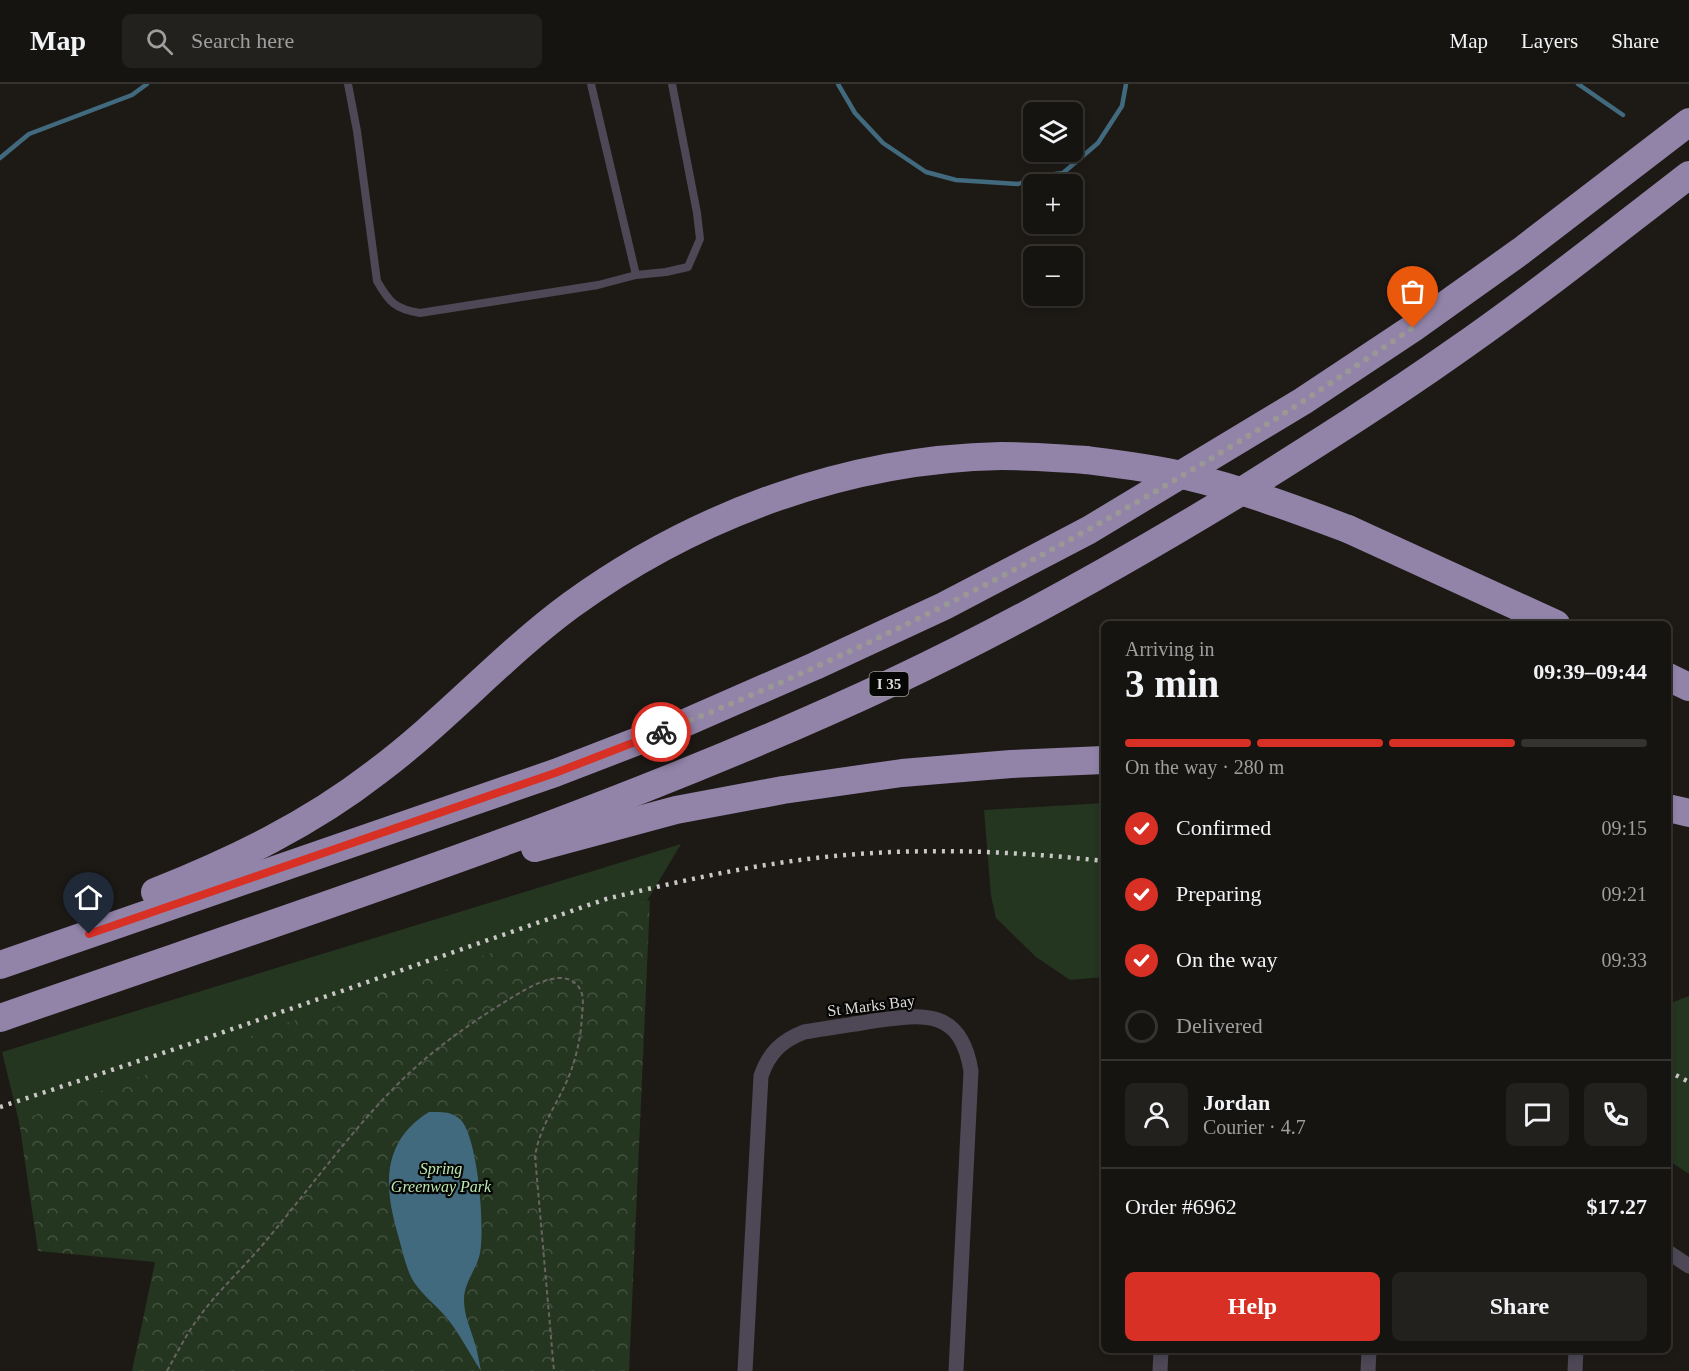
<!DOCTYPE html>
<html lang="en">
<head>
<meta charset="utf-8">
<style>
	:root { --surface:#161410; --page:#23211e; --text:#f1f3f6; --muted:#9e9e9f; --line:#353330; --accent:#d93025 }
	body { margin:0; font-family:Georgia,serif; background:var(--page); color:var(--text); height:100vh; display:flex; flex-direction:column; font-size:22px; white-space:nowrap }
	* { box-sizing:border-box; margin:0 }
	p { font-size:20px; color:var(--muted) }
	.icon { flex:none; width:33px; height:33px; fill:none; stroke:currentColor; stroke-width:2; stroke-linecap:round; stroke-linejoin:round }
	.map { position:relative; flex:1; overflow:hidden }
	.drawer { position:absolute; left:1101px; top:537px; width:570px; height:732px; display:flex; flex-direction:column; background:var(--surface); border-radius:9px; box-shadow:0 3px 9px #0003,0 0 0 2px var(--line) }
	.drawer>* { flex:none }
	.buttons { position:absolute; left:1023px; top:18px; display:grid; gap:12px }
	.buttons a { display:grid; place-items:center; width:60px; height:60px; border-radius:9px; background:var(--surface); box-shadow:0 3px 9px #0003,0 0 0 2px var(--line); font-size:30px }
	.pin { position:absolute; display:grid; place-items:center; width:51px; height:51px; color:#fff; margin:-62px -26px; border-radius:50% 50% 50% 0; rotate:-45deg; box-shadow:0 0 6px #0007 }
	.pin .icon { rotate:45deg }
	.courier { position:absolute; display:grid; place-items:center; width:60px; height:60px; margin:-30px; border:4px solid #d93025; border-radius:50%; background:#fff; color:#222; box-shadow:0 2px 8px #0007 }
	.headline em { font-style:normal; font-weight:800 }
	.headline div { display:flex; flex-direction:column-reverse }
	.headline { display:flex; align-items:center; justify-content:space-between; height:102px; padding:0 24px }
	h1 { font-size:39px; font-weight:800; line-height:45px }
	.bar { display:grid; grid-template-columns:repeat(4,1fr); gap:9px 6px; align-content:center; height:72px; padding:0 24px }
	.bar i { height:8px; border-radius:4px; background:var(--line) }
	.bar .selected { background:var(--accent) }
	.bar p { grid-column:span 4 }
	.line { display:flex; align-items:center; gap:15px; padding:0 24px; border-top:2px solid var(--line) }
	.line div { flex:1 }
	.round { display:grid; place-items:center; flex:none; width:63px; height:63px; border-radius:9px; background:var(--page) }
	ol { padding:0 24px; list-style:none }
	li { display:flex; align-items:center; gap:18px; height:66px }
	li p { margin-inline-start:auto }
	li .icon { padding:6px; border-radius:50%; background:var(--accent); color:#fff; stroke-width:4 }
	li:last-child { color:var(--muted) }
	li i { width:33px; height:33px; border:3px solid var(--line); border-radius:50% }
	.primary-button { display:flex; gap:12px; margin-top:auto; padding:12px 24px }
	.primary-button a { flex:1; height:69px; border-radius:9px; background:var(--accent); color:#fff; font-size:24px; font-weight:800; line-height:69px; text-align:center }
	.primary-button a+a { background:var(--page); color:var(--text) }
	header { display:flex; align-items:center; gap:36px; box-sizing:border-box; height:84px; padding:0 30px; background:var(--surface); border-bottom:2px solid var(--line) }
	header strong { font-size:28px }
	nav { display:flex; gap:33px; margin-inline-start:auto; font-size:21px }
	.search { width:420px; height:54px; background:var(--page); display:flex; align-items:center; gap:15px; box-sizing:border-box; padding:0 21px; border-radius:9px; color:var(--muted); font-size:22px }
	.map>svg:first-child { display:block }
	.green { fill:#243520 }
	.forest { fill:url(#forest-crowns) }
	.water { fill:#426a7f }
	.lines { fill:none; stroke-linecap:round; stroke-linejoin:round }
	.stream { stroke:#426a7f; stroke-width:4.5 }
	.path { stroke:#676461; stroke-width:2; stroke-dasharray:4.5 3; stroke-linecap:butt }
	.lane { stroke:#4d4756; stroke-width:8 }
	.street { stroke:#4d4756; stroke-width:15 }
	.highway { stroke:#9284a9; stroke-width:28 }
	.rail { stroke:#cac8c6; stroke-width:4.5; stroke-dasharray:3 6; stroke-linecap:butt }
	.highway-bridge { stroke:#9284a9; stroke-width:28 }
	.done { stroke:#9a9895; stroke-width:6; stroke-dasharray:0 10.8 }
	.route { stroke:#d93025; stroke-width:8 }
	.labels { text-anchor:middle; stroke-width:4.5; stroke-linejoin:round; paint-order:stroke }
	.shield { fill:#060605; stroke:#9d9c9a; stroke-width:1.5 }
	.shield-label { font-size:15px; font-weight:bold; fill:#dedcda }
	.street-label { font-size:16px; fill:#dedcda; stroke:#060605 }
	.park-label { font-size:16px; font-style:italic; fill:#bce8b1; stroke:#060605 }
</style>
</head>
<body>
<header>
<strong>Map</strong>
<div class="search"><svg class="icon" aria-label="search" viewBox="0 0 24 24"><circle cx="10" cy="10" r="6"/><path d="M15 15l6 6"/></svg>Search here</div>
<nav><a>Map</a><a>Layers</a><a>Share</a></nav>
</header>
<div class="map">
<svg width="1689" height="1287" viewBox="0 0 1689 1287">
	<defs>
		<pattern id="forest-crowns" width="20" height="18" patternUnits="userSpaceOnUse" patternTransform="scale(1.5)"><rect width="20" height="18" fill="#243520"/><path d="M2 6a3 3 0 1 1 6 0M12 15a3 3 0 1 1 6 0" fill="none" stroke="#435240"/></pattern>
	</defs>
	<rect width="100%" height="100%" fill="#1d1a16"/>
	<g class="green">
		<path d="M 1104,719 L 1104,893 L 1070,896 L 1036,873 L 996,834 L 991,812 L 984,726 Z"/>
		<path d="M 681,760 L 644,822 L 20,1042 L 2,968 Z"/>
		<path d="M 1689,912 L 1689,1090 L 1668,1076 L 1668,920 Z"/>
	</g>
	<path class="forest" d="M 650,816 L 629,1287 L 132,1287 L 155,1178 L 38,1167 L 19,1037 L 290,938 L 433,891 L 536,852 Z"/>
	<path class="water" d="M 429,1028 C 440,1028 451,1027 460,1035 C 478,1052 485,1144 480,1169 C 477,1185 464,1198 464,1216 C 464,1232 471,1245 475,1260 C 478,1269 479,1278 481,1287 C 469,1269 460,1250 446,1233 C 435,1220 420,1209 412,1195 C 405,1181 402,1165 398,1151 C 384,1103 381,1058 429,1028 Z"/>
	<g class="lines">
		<g class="stream">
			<path d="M 838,0 L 855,29 L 883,59 L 926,88 L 956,96 L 1018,100 L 1040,92 L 1063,89 L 1098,59 L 1122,22 L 1126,0"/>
			<path d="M 1578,0 L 1623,31"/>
			<path d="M 0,74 L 29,50 L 132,11 L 147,0"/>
		</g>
		<path class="path" d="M 167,1287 C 178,1267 188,1247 202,1229 C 221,1204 245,1182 265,1158 C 307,1108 345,1055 390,1008 C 425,971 467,941 511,914 C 528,904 565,880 580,905 C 584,912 583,923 582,931 C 581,955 575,980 565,1001 C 553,1027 540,1043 535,1072 L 554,1287"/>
		<g class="lane">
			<path d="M 348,0 L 357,47 L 377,197 C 389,218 395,225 420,229 L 598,201 L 636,191 L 666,188 L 688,183 L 700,155 L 697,129 L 672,0"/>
			<path d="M 591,0 L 636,191"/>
		</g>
		<g class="street">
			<path d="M 1668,1168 L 1689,1182"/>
			<path d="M 745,1287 L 761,992 C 769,969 781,957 804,948 C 827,944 850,941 873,937 C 923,930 961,924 971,987 L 956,1287"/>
			<path d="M 1160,1287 L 1161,1266"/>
			<path d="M 1368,1287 L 1369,1266"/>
			<path d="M 1575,1287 L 1576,1266"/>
		</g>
		<g class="highway">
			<path d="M 1348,445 L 1556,540"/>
			<path d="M 1668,593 L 1689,603"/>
			<path d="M 1668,724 L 1689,729"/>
			<path d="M 535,764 L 676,726 L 783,706 L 902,689 L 1011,680 L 1104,676"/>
			<path d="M 155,808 C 235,776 310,740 378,687 C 446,636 503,571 571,521 C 695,431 847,375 1001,372 C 1029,372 1057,374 1086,376"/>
			<path d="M 0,881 L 555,689 L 687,638 L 815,582 L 944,522 L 1089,446 L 1303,317 L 1413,244 L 1521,167 L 1689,38"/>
			<path d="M 0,934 C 300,829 605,733 893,598 C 1012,542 1125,478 1237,410 C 1310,364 1382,319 1453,269 C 1534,213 1611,151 1689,91"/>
		</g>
		<g class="rail">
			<path d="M 1668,987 L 1689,998"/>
			<path d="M 0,1023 L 175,965 L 606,815 C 688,795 773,776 858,770 C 940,764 1022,768 1104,777"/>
		</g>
		<path class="highway-bridge" d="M 1086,376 C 1119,380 1153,384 1186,392 C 1241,405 1295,425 1348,445"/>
	</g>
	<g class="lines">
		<path class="done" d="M 661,648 C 876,564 1082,456 1277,334 C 1323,305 1367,274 1413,244"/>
		<path class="route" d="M 89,850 L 555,689 L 661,648"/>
	</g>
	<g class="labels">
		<rect class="shield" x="869.5" y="588" width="39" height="24" rx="4.5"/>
		<g class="shield-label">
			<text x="889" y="605">I 35</text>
		</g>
		<g class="street-label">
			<text transform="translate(871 921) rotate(-7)" y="6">St Marks Bay</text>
		</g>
		<g class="park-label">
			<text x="441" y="1090">Spring<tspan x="441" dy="18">Greenway Park</tspan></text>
		</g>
	</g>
</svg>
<div class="buttons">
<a><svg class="icon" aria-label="layers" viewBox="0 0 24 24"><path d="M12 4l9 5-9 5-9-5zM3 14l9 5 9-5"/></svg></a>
<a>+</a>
<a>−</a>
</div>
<div class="pin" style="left:1413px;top:244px;background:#ea580c"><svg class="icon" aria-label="bag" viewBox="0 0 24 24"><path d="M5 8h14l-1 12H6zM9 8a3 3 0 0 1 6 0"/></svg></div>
<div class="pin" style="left:89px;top:850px;background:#1f2937"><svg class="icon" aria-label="home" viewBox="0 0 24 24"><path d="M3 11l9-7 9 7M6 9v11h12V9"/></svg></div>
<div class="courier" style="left:661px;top:648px"><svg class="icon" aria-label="bike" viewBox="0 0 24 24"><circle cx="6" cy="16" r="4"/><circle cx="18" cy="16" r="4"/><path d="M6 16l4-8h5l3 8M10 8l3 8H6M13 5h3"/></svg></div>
<section class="drawer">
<div class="headline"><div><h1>3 min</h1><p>Arriving in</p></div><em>09:39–09:44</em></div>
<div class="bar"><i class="selected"></i><i class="selected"></i><i class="selected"></i><i></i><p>On the way · 280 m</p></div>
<ol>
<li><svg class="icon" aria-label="check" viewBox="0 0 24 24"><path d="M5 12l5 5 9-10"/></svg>Confirmed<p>09:15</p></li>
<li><svg class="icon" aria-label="check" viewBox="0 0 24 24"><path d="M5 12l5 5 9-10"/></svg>Preparing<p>09:21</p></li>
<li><svg class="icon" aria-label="check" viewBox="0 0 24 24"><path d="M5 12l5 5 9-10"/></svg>On the way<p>09:33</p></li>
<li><i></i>Delivered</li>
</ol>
<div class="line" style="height:108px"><a class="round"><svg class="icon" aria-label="person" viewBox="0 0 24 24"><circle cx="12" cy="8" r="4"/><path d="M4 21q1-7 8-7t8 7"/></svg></a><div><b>Jordan</b><p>Courier · 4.7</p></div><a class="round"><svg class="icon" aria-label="chat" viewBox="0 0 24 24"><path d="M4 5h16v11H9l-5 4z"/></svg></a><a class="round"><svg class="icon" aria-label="phone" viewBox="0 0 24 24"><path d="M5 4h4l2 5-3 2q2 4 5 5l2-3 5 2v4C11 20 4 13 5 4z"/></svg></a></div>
<div class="line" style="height:78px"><div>Order #6962</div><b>$17.27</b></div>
<div class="primary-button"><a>Help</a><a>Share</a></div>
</section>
</div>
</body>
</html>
